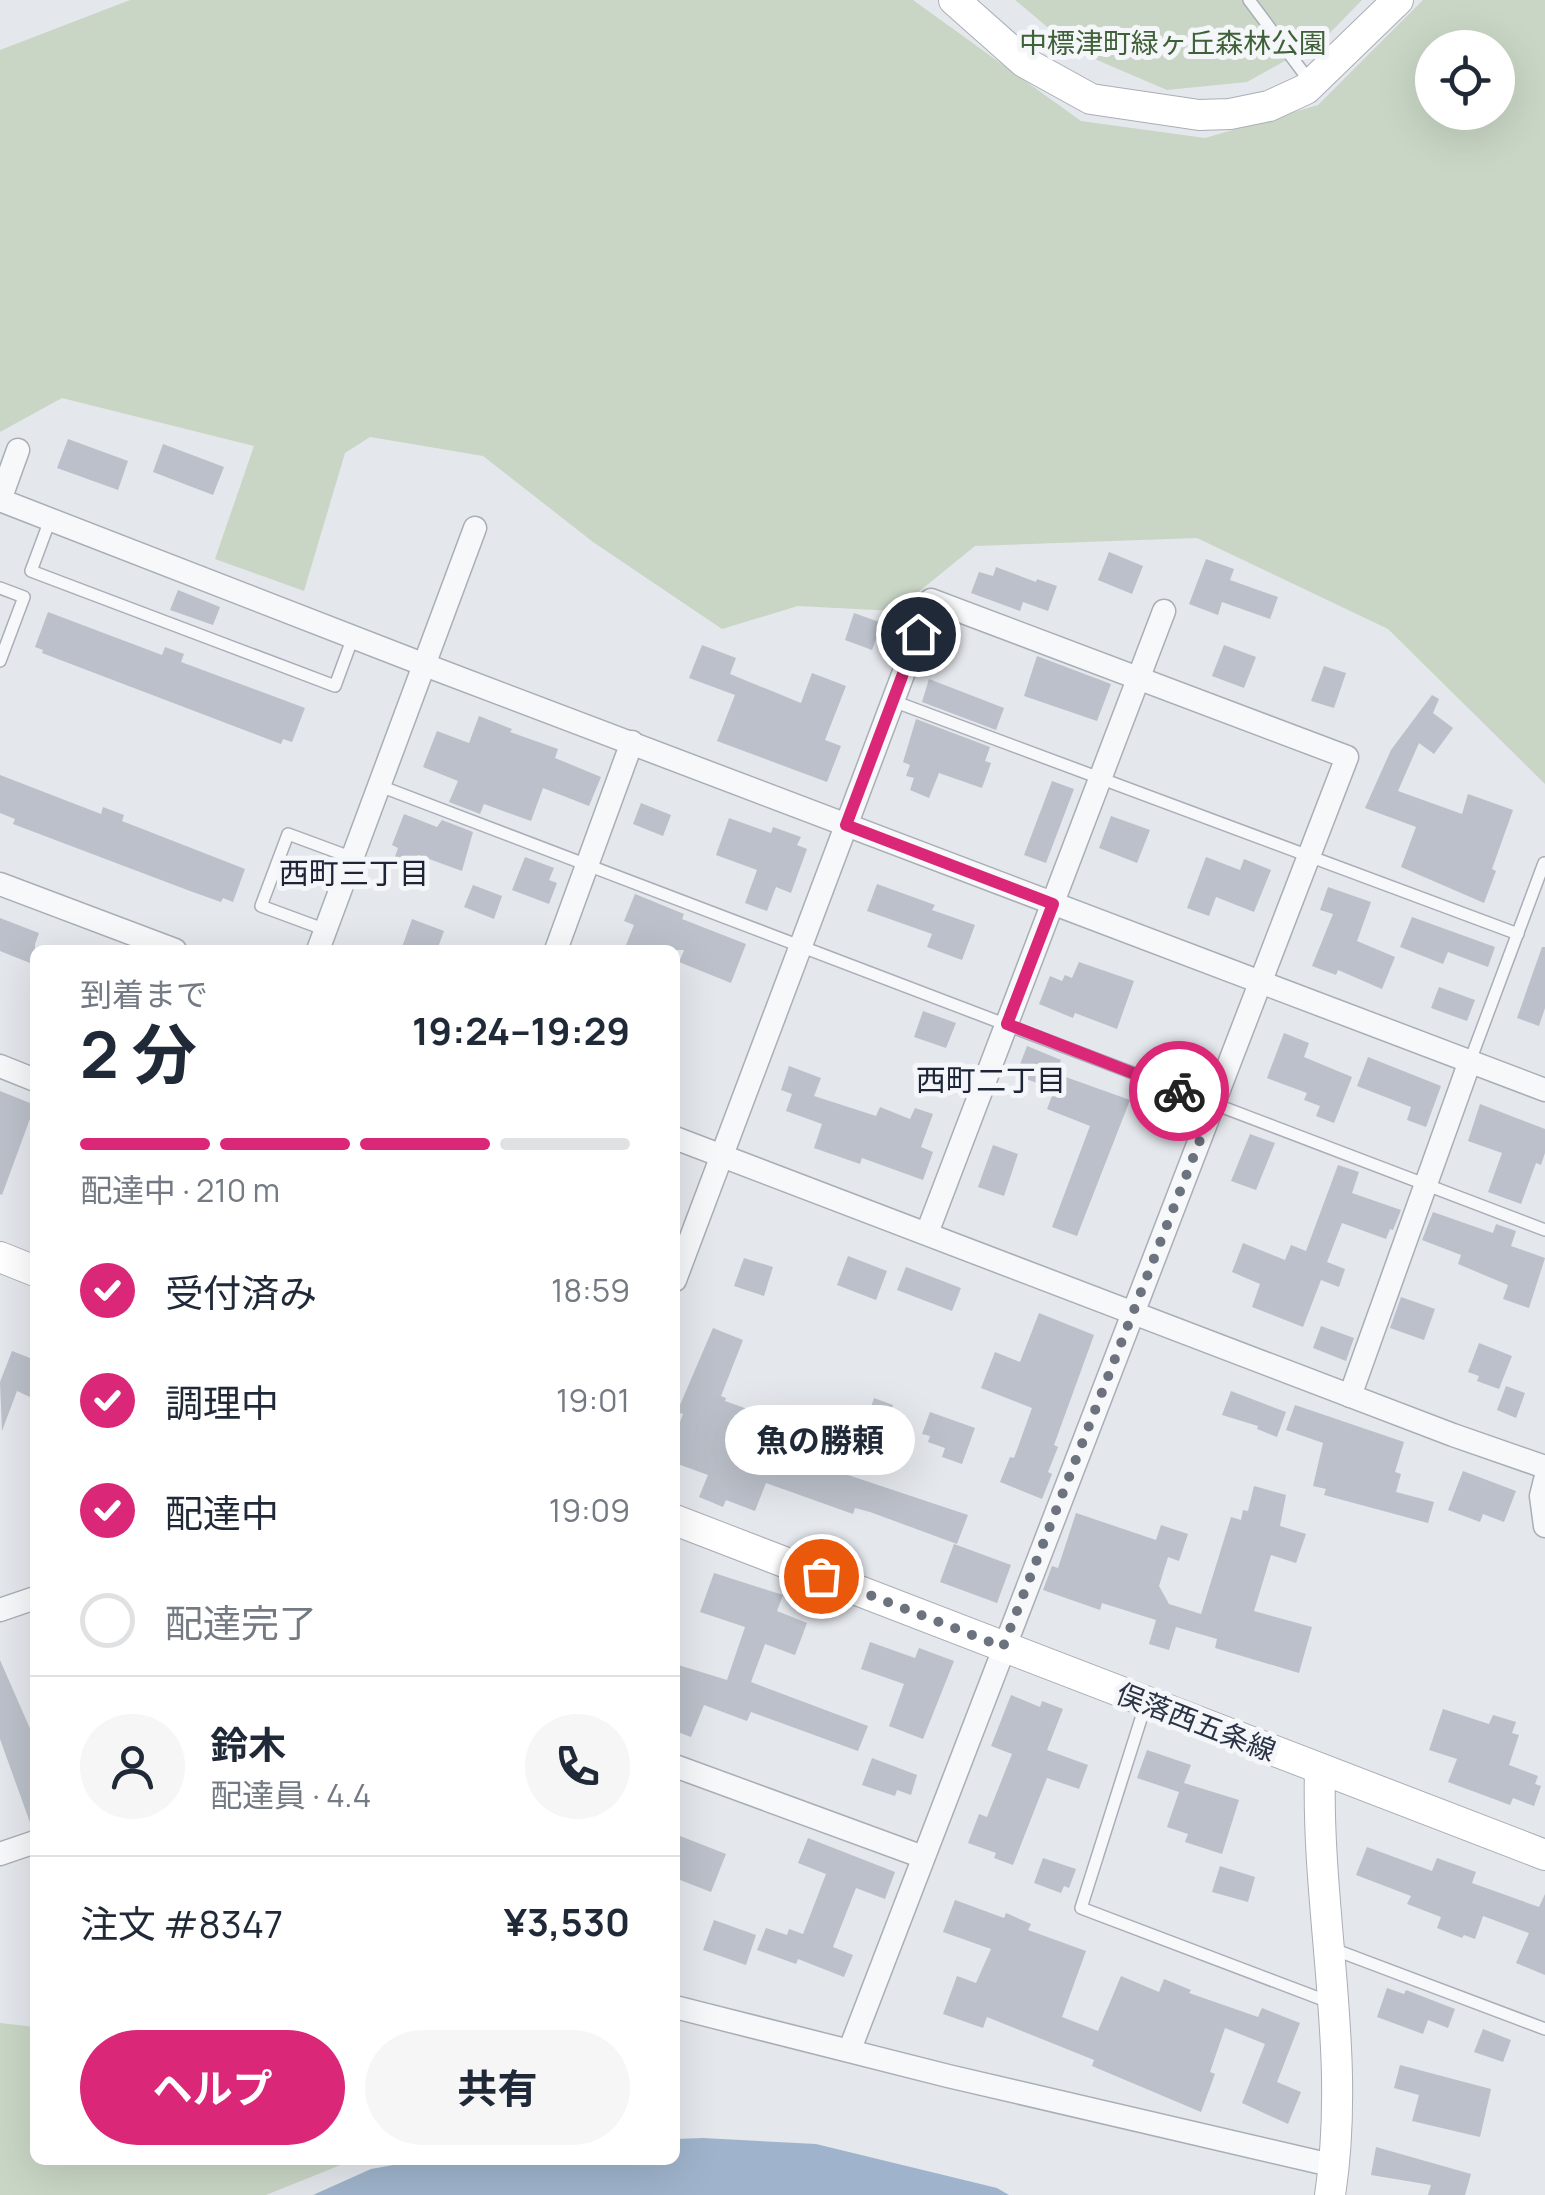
<!DOCTYPE html>
<html lang="ja">
<head>
<meta charset="utf-8">
<style>
	:root { --surface:#fff; --page:#f6f6f7; --text:#1f2937; --muted:#747a83; --line:#e0e1e3; --accent:#db2777 }
	body { margin:0; font-family:Manrope,"Noto Sans JP",sans-serif; background:var(--page); color:var(--text); height:100vh; display:flex; flex-direction:column; font-size:38px; white-space:nowrap }
	* { box-sizing:border-box; margin:0 }
	p { font-size:32px; color:var(--muted) }
	.icon { flex:none; width:55px; height:55px; fill:none; stroke:currentColor; stroke-width:2; stroke-linecap:round; stroke-linejoin:round }
	.map { position:relative; flex:1; overflow:hidden }
	.details { position:absolute; left:30px; top:945px; width:650px; height:1220px; display:flex; flex-direction:column; background:var(--surface); border-radius:15px; box-shadow:0 10px 40px #0002 }
	.details>* { flex:none }
	.controls { position:absolute; left:1415px; top:30px; display:grid; gap:20px }
	.controls a { display:grid; place-items:center; width:100px; height:100px; border-radius:50%; background:var(--surface); box-shadow:0 10px 40px #0002; font-size:50px }
	.pin { position:absolute; display:grid; place-items:center; width:85px; height:85px; color:#fff; margin:-42px; border:5px solid #fff; border-radius:50%; box-shadow:0 2px 10px #0007 }
	.courier { position:absolute; display:grid; place-items:center; width:100px; height:100px; margin:-50px; border:8px solid #db2777; border-radius:50%; background:#fff; color:#222; box-shadow:0 2px 12px #0007 }
	.bubble { position:absolute; height:70px; border-radius:35px; background:var(--surface); box-shadow:0 10px 40px #0002; font-size:32px; font-weight:700; line-height:70px; text-align:center }
	.headline em { font-style:normal; font-weight:700 }
	.headline div { display:flex; flex-direction:column-reverse }
	.headline { display:flex; align-items:center; justify-content:space-between; height:170px; padding:0 50px }
	h1 { font-size:65px; font-weight:700; line-height:75px }
	.bar { display:grid; grid-template-columns:repeat(4,1fr); gap:15px 10px; align-content:center; height:120px; padding:0 50px }
	.bar i { height:12px; border-radius:8px; background:var(--line) }
	.bar .active { background:var(--accent) }
	.bar p { grid-column:span 4 }
	.line { display:flex; align-items:center; gap:25px; padding:0 50px; border-top:2px solid var(--line) }
	.line div { flex:1 }
	.round { display:grid; place-items:center; flex:none; width:105px; height:105px; border-radius:52px; background:var(--page) }
	ol { padding:0 50px; list-style:none }
	li { display:flex; align-items:center; gap:30px; height:110px }
	li p { margin-inline-start:auto }
	li .icon { padding:10px; border-radius:50%; background:var(--accent); color:#fff; stroke-width:4 }
	li:last-child { color:var(--muted) }
	li i { width:55px; height:55px; border:5px solid var(--line); border-radius:50% }
	.button { display:flex; gap:20px; margin-top:auto; padding:20px 50px }
	.button a { flex:1; height:115px; border-radius:60px; background:var(--accent); color:#fff; font-size:40px; font-weight:700; line-height:115px; text-align:center }
	.button a+a { background:var(--page); color:var(--text) }
	.map>svg:first-child { display:block }
	.green { fill:#c9d6c5; fill-rule:evenodd }
	.water { fill:#9fb4cc }
	.building { fill:#bbc0ca }
	.lines { fill:none; stroke-linecap:round; stroke-linejoin:round }
	.lane-casing { stroke:#a9aeb7; stroke-width:14 }
	.street-casing { stroke:#a9aeb7; stroke-width:25 }
	.secondary-casing { stroke:#a9aeb7; stroke-width:32 }
	.lane { stroke:#f7f8fa; stroke-width:11 }
	.street { stroke:#f7f8fa; stroke-width:22 }
	.secondary { stroke:#fff; stroke-width:30 }
	.done { stroke:#6c737f; stroke-width:10; stroke-dasharray:0 18 }
	.route { stroke:#db2777; stroke-width:12 }
	.labels { text-anchor:middle; stroke-width:10; stroke-linejoin:round; paint-order:stroke }
	.park-label { font-size:28px; fill:#3f6138; stroke:#f4f6f9 }
	.street-label { font-size:28px; fill:#2b3445; stroke:#f4f6f9 }
	.neighbourhood-label { font-size:30px; fill:#1d2536; stroke:#f4f6f9 }
</style>
</head>
<body>
<div class="map">
<svg width="1545" height="2195" viewBox="0 0 1545 2195">
	<rect width="100%" height="100%" fill="#e4e7ec"/>
	<g class="green">
		<path d="M 130,0 L 913,0 L 1081,121 L 1205,138 L 1318,105 L 1423,0 L 1545,0 L 1545,784 L 1388,629 L 1197,538 L 975,546 L 895,611 L 798,606 L 722,629 L 593,542 L 483,456 L 370,437 L 345,453 L 304,591 L 215,559 L 254,446 L 62,398 L 0,432 L 0,50 ZM 1432,48 L 1498,48 L 1498,112 L 1432,112 Z"/>
		<path d="M 1015,0 L 1362,0 L 1324,39 L 1247,82 L 1167,90 L 1076,51 Z"/>
		<path d="M 0,2023 L 35,2027 L 35,2160 L 353,2160 L 266,2195 L 0,2195 Z"/>
	</g>
	<path class="water" d="M 703,2138 L 816,2144 L 997,2188 L 1009,2195 L 313,2195 L 371,2169 L 421,2160 L 675,2160 L 675,2139 Z"/>
	<g class="building">
		<path d="M 68,439 L 128,461 L 118,490 L 57,468 Z"/>
		<path d="M 163,444 L 224,467 L 213,495 L 153,472 Z"/>
		<path d="M 1109,552 L 1143,566 L 1132,594 L 1098,580 Z"/>
		<path d="M 1206,559 L 1234,569 L 1230,580 L 1278,597 L 1270,619 L 1222,602 L 1218,615 L 1189,604 Z"/>
		<path d="M 996,567 L 1036,582 L 1037,579 L 1057,586 L 1048,611 L 1023,602 L 1020,611 L 971,593 L 979,572 L 993,576 Z"/>
		<path d="M 178,590 L 220,607 L 213,625 L 170,610 Z"/>
		<path d="M 48,612 L 162,655 L 165,647 L 184,654 L 181,662 L 305,708 L 292,742 L 283,739 L 281,744 L 42,653 L 43,650 L 35,647 Z"/>
		<path d="M 854,613 L 882,623 L 872,650 L 845,640 Z"/>
		<path d="M 702,645 L 736,658 L 730,674 L 801,703 L 812,673 L 846,686 L 825,740 L 841,746 L 827,782 L 717,741 L 735,695 L 689,678 Z"/>
		<path d="M 1224,645 L 1256,657 L 1244,688 L 1212,676 Z"/>
		<path d="M 1037,656 L 1111,684 L 1097,721 L 1024,696 Z"/>
		<path d="M 1324,666 L 1346,673 L 1334,708 L 1311,701 Z"/>
		<path d="M 929,679 L 1004,708 L 996,730 L 922,702 Z"/>
		<path d="M 1432,695 L 1439,699 L 1433,713 L 1453,728 L 1434,754 L 1419,743 L 1398,791 L 1462,814 L 1468,794 L 1513,810 L 1492,869 L 1496,871 L 1484,903 L 1401,867 L 1416,827 L 1365,808 L 1391,750 Z"/>
		<path d="M 479,716 L 512,729 L 510,732 L 558,749 L 555,758 L 601,777 L 589,806 L 543,788 L 531,821 L 484,804 L 480,814 L 449,802 L 458,781 L 423,767 L 437,731 L 469,743 Z"/>
		<path d="M 916,719 L 990,747 L 985,761 L 991,763 L 982,788 L 939,773 L 929,798 L 910,790 L 914,778 L 906,776 L 910,765 L 903,762 Z"/>
		<path d="M 0,775 L 101,814 L 103,807 L 124,815 L 122,821 L 245,869 L 233,902 L 223,898 L 221,902 L 190,891 L 13,824 L 15,819 L 0,813 Z"/>
		<path d="M 1052,781 L 1074,789 L 1046,863 L 1024,855 Z"/>
		<path d="M 641,803 L 671,815 L 663,836 L 633,824 Z"/>
		<path d="M 404,814 L 437,827 L 442,820 L 473,832 L 462,871 L 418,855 L 411,872 L 392,865 L 398,848 L 392,845 Z"/>
		<path d="M 1111,816 L 1150,830 L 1137,863 L 1099,848 Z"/>
		<path d="M 729,818 L 771,833 L 773,827 L 801,837 L 797,845 L 807,849 L 791,893 L 776,887 L 767,911 L 745,903 L 757,870 L 716,855 Z"/>
		<path d="M 525,857 L 554,868 L 549,880 L 557,883 L 549,904 L 512,890 Z"/>
		<path d="M 1206,857 L 1240,870 L 1244,859 L 1271,870 L 1254,912 L 1216,897 L 1209,916 L 1187,908 Z"/>
		<path d="M 877,884 L 935,905 L 932,910 L 975,925 L 962,960 L 927,947 L 932,934 L 867,911 Z"/>
		<path d="M 473,885 L 502,896 L 494,919 L 464,907 Z"/>
		<path d="M 1328,887 L 1371,902 L 1357,941 L 1395,957 L 1382,989 L 1338,970 L 1336,975 L 1312,966 L 1333,914 L 1320,910 Z"/>
		<path d="M 635,894 L 684,914 L 682,919 L 746,944 L 731,983 L 679,962 L 684,950 L 624,950 L 634,925 L 624,921 Z"/>
		<path d="M 1412,917 L 1495,947 L 1488,967 L 1448,952 L 1443,964 L 1400,947 Z"/>
		<path d="M 0,918 L 39,933 L 35,944 L 35,965 L 0,951 Z"/>
		<path d="M 412,919 L 444,931 L 437,950 L 401,950 Z"/>
		<path d="M 1542,947 L 1545,947 L 1545,1008 L 1539,1026 L 1517,1018 Z"/>
		<path d="M 1079,962 L 1134,981 L 1117,1029 L 1075,1013 L 1073,1018 L 1039,1004 L 1050,976 L 1062,981 L 1065,975 L 1072,978 Z"/>
		<path d="M 1439,987 L 1475,1000 L 1467,1021 L 1431,1008 Z"/>
		<path d="M 923,1011 L 956,1023 L 946,1048 L 914,1037 Z"/>
		<path d="M 1284,1033 L 1309,1043 L 1304,1057 L 1352,1077 L 1334,1123 L 1316,1116 L 1320,1106 L 1304,1100 L 1307,1093 L 1267,1078 Z"/>
		<path d="M 1027,1046 L 1061,1060 L 1050,1088 L 1016,1075 Z"/>
		<path d="M 1368,1057 L 1441,1086 L 1426,1127 L 1407,1120 L 1411,1107 L 1357,1086 Z"/>
		<path d="M 789,1066 L 821,1078 L 814,1096 L 876,1116 L 880,1107 L 910,1119 L 915,1108 L 933,1114 L 921,1147 L 933,1152 L 923,1180 L 862,1158 L 860,1164 L 814,1148 L 822,1124 L 786,1111 L 792,1094 L 781,1090 Z"/>
		<path d="M 1060,1075 L 1130,1100 L 1077,1236 L 1052,1227 L 1090,1126 L 1047,1109 Z"/>
		<path d="M 0,1091 L 35,1105 L 2,1195 L 0,1194 Z"/>
		<path d="M 1480,1104 L 1545,1129 L 1545,1153 L 1541,1165 L 1536,1163 L 1521,1204 L 1488,1192 L 1502,1153 L 1468,1141 Z"/>
		<path d="M 1250,1134 L 1275,1143 L 1256,1190 L 1231,1181 Z"/>
		<path d="M 993,1145 L 1018,1154 L 1004,1196 L 978,1187 Z"/>
		<path d="M 1338,1165 L 1359,1172 L 1352,1193 L 1401,1210 L 1393,1230 L 1390,1229 L 1386,1239 L 1342,1223 L 1327,1262 L 1345,1269 L 1339,1287 L 1321,1280 L 1303,1327 L 1252,1307 L 1260,1284 L 1232,1272 L 1243,1243 L 1285,1260 L 1291,1245 L 1306,1251 Z"/>
		<path d="M 1433,1212 L 1493,1233 L 1496,1224 L 1516,1231 L 1511,1246 L 1545,1258 L 1529,1308 L 1503,1299 L 1508,1285 L 1458,1264 L 1461,1255 L 1422,1240 Z"/>
		<path d="M 848,1256 L 887,1271 L 876,1300 L 837,1285 Z"/>
		<path d="M 744,1258 L 773,1267 L 764,1296 L 734,1286 Z"/>
		<path d="M 906,1267 L 961,1288 L 952,1311 L 897,1290 Z"/>
		<path d="M 1401,1297 L 1435,1309 L 1424,1340 L 1390,1328 Z"/>
		<path d="M 1039,1313 L 1094,1335 L 1054,1445 L 1058,1447 L 1048,1472 L 1052,1474 L 1042,1499 L 1000,1482 L 1010,1457 L 1014,1458 L 1032,1408 L 981,1388 L 995,1352 L 1020,1362 Z"/>
		<path d="M 1321,1326 L 1354,1338 L 1346,1361 L 1313,1348 Z"/>
		<path d="M 713,1328 L 743,1340 L 721,1396 L 726,1398 L 725,1401 L 778,1420 L 767,1448 L 968,1515 L 957,1544 L 870,1512 L 855,1508 L 853,1514 L 766,1483 L 755,1511 L 726,1500 L 723,1507 L 699,1497 L 708,1475 L 675,1463 L 675,1435 L 683,1414 L 677,1412 Z"/>
		<path d="M 1479,1343 L 1512,1356 L 1499,1389 L 1477,1381 L 1479,1376 L 1468,1372 Z"/>
		<path d="M 12,1351 L 35,1360 L 35,1383 L 30,1397 L 17,1391 L 2,1431 L 0,1382 Z"/>
		<path d="M 1506,1386 L 1525,1393 L 1516,1418 L 1497,1410 Z"/>
		<path d="M 1231,1391 L 1286,1412 L 1277,1437 L 1257,1429 L 1258,1426 L 1222,1415 Z"/>
		<path d="M 874,1398 L 893,1405 L 879,1446 L 860,1439 Z"/>
		<path d="M 1295,1405 L 1404,1442 L 1395,1472 L 1401,1474 L 1396,1492 L 1434,1502 L 1428,1523 L 1324,1495 L 1326,1489 L 1313,1486 L 1323,1443 L 1286,1430 Z"/>
		<path d="M 930,1412 L 975,1428 L 962,1464 L 942,1457 L 945,1448 L 928,1442 L 930,1436 L 922,1434 Z"/>
		<path d="M 1463,1471 L 1516,1491 L 1504,1522 L 1483,1514 L 1480,1522 L 1448,1510 Z"/>
		<path d="M 1254,1486 L 1286,1495 L 1280,1526 L 1306,1534 L 1296,1563 L 1271,1555 L 1254,1611 L 1312,1627 L 1299,1673 L 1215,1648 L 1217,1639 L 1176,1627 L 1169,1650 L 1149,1644 L 1156,1620 L 1102,1603 L 1100,1610 L 1043,1590 L 1052,1566 L 1058,1568 L 1076,1513 L 1156,1540 L 1161,1525 L 1188,1534 L 1179,1561 L 1168,1557 L 1159,1586 L 1169,1604 L 1201,1614 L 1231,1517 L 1241,1520 L 1243,1510 L 1248,1511 Z"/>
		<path d="M 954,1544 L 1011,1565 L 997,1603 L 940,1582 Z"/>
		<path d="M 714,1573 L 783,1595 L 777,1611 L 807,1623 L 795,1655 L 765,1644 L 751,1682 L 868,1726 L 858,1751 L 751,1712 L 747,1721 L 704,1705 L 691,1737 L 675,1731 L 675,1664 L 727,1680 L 745,1627 L 700,1612 Z"/>
		<path d="M 870,1642 L 915,1658 L 919,1648 L 954,1661 L 923,1739 L 889,1726 L 904,1684 L 861,1669 Z"/>
		<path d="M 0,1660 L 35,1740 L 35,1827 L 32,1828 L 0,1739 Z"/>
		<path d="M 1011,1695 L 1040,1707 L 1042,1701 L 1063,1709 L 1047,1750 L 1088,1765 L 1079,1789 L 1047,1778 L 1013,1865 L 994,1858 L 996,1853 L 968,1843 L 979,1814 L 987,1817 L 1012,1754 L 991,1746 Z"/>
		<path d="M 1443,1709 L 1489,1724 L 1493,1715 L 1516,1722 L 1512,1733 L 1519,1735 L 1509,1765 L 1538,1776 L 1535,1784 L 1541,1786 L 1534,1806 L 1513,1798 L 1510,1805 L 1448,1782 L 1457,1759 L 1429,1750 Z"/>
		<path d="M 1147,1750 L 1191,1765 L 1184,1783 L 1239,1800 L 1222,1854 L 1185,1842 L 1188,1834 L 1167,1827 L 1179,1792 L 1137,1778 Z"/>
		<path d="M 872,1758 L 917,1775 L 911,1795 L 897,1790 L 895,1796 L 862,1785 Z"/>
		<path d="M 675,1834 L 726,1854 L 711,1892 L 675,1878 Z"/>
		<path d="M 808,1838 L 895,1872 L 885,1899 L 856,1888 L 833,1947 L 853,1955 L 844,1977 L 798,1959 L 796,1964 L 757,1950 L 766,1928 L 787,1935 L 789,1929 L 803,1934 L 826,1874 L 798,1863 Z"/>
		<path d="M 1367,1847 L 1432,1871 L 1437,1858 L 1476,1872 L 1472,1883 L 1539,1907 L 1545,1894 L 1545,1975 L 1516,1963 L 1529,1933 L 1483,1916 L 1475,1939 L 1464,1935 L 1462,1938 L 1437,1928 L 1441,1917 L 1407,1904 L 1411,1896 L 1356,1875 Z"/>
		<path d="M 1043,1858 L 1076,1869 L 1069,1888 L 1064,1886 L 1061,1893 L 1034,1883 Z"/>
		<path d="M 1220,1866 L 1255,1877 L 1248,1902 L 1212,1892 Z"/>
		<path d="M 955,1900 L 1004,1918 L 1006,1913 L 1031,1924 L 1028,1930 L 1086,1951 L 1062,2017 L 1098,2031 L 1121,1976 L 1159,1992 L 1164,1979 L 1191,1990 L 1189,1993 L 1258,2017 L 1262,2008 L 1300,2023 L 1277,2082 L 1301,2092 L 1288,2124 L 1242,2103 L 1265,2044 L 1225,2028 L 1210,2072 L 1215,2074 L 1201,2112 L 1092,2066 L 1094,2060 L 987,2017 L 983,2028 L 943,2014 L 957,1976 L 976,1983 L 991,1949 L 943,1932 Z"/>
		<path d="M 714,1920 L 756,1935 L 746,1965 L 703,1950 Z"/>
		<path d="M 1387,1988 L 1404,1994 L 1406,1990 L 1455,2009 L 1448,2028 L 1428,2020 L 1423,2034 L 1377,2017 Z"/>
		<path d="M 1483,2029 L 1511,2040 L 1503,2062 L 1474,2052 Z"/>
		<path d="M 1400,2065 L 1491,2089 L 1480,2137 L 1412,2121 L 1419,2095 L 1394,2088 Z"/>
		<path d="M 1376,2147 L 1471,2174 L 1465,2195 L 1428,2195 L 1431,2185 L 1371,2175 Z"/>
	</g>
	<g class="lines">
		<defs>
			<g id="lane">
				<path d="M 1249,0 L 1311,83"/>
				<path d="M 50,520 L 31,571 L 335,686 L 353,637"/>
				<path d="M 0,588 L 24,597 L 0,661"/>
				<path d="M 893,701 L 1518,934"/>
				<path d="M 380,786 L 1545,1230"/>
				<path d="M 326,930 L 261,906 L 288,834 L 353,858"/>
				<path d="M 1470,1061 L 1544,863"/>
				<path d="M 1146,1703 L 1081,1908 L 1329,2002"/>
				<path d="M 1333,1949 L 1545,2029"/>
			</g>
			<g id="street">
				<path d="M 0,500 L 425,665 L 1545,1090"/>
				<path d="M 0,500 L 18,450"/>
				<path d="M 0,884 L 175,950"/>
				<path d="M 318,950 L 475,528"/>
				<path d="M 556,950 L 632,742"/>
				<path d="M 0,1066 L 35,1080"/>
				<path d="M 675,1138 L 1453,1435 L 1545,1467"/>
				<path d="M 927,1233 L 1164,611"/>
				<path d="M 675,1280 L 931,600 L 1347,757 L 850,2049"/>
				<path d="M 1350,1396 L 1470,1061"/>
				<path d="M 1545,1480 L 1541,1496 L 1545,1526"/>
				<path d="M 0,1610 L 35,1598"/>
				<path d="M 675,1766 L 923,1857"/>
				<path d="M 0,1854 L 35,1842"/>
				<path d="M 675,2007 L 948,2076 L 1335,2166"/>
			</g>
			<g id="secondary">
				<path d="M 954,0 L 1024,62 L 1091,99 L 1199,115 L 1230,114 L 1269,106 L 1306,89 L 1398,0"/>
				<path d="M 0,1257 L 35,1271"/>
				<path d="M 675,1520 L 1545,1855"/>
				<path d="M 1320,1770 C 1316,1911 1352,2054 1330,2195"/>
			</g>
		</defs>
		<use href="#lane" class="lane-casing"/>
		<use href="#street" class="street-casing"/>
		<use href="#secondary" class="secondary-casing"/>
		<use href="#lane" class="lane"/>
		<use href="#street" class="street"/>
		<use href="#secondary" class="secondary"/>
	</g>
	<g class="lines">
		<path class="done" d="M 821,1576 L 1003,1647 L 1214,1104 L 1179,1091"/>
		<path class="route" d="M 918,634 L 846,825 L 1053,904 L 1007,1024 L 1179,1091"/>
	</g>
	<g class="labels">
		<g class="park-label">
			<text x="1173" y="53">中標津町緑ヶ丘森林公園</text>
		</g>
		<g class="street-label">
			<text transform="translate(1196 1722) rotate(21)" y="10">俣落西五条線</text>
		</g>
		<g class="neighbourhood-label">
			<text x="354" y="884">西町三丁目</text>
			<text x="991" y="1091">西町二丁目</text>
		</g>
	</g>
</svg>
<div class="controls">
<a><svg class="icon" aria-label="locate" viewBox="0 0 24 24"><circle cx="12" cy="12" r="6"/><path d="M12 2v4M12 18v4M2 12h4M18 12h4"/></svg></a>
</div>
<div class="pin" style="left:821px;top:1576px;background:#ea580c"><svg class="icon" aria-label="bag" viewBox="0 0 24 24"><path d="M5 8h14l-1 12H6zM9 8a3 3 0 0 1 6 0"/></svg></div>
<div class="pin" style="left:918px;top:634px;background:#1f2937"><svg class="icon" aria-label="home" viewBox="0 0 24 24"><path d="M3 11l9-7 9 7M6 9v11h12V9"/></svg></div>
<div class="courier" style="left:1179px;top:1091px"><svg class="icon" aria-label="bike" viewBox="0 0 24 24"><circle cx="6" cy="16" r="4"/><circle cx="18" cy="16" r="4"/><path d="M6 16l4-8h5l3 8M10 8l3 8H6M13 5h3"/></svg></div>
<div class="bubble" style="left:725px;top:1405px;width:190px">魚の勝頼</div>
<section class="details">
<div class="headline"><div><h1>2 分</h1><p>到着まで</p></div><em>19:24–19:29</em></div>
<div class="bar"><i class="active"></i><i class="active"></i><i class="active"></i><i></i><p>配達中 · 210 m</p></div>
<ol>
<li><svg class="icon" aria-label="check" viewBox="0 0 24 24"><path d="M5 12l5 5 9-10"/></svg>受付済み<p>18:59</p></li>
<li><svg class="icon" aria-label="check" viewBox="0 0 24 24"><path d="M5 12l5 5 9-10"/></svg>調理中<p>19:01</p></li>
<li><svg class="icon" aria-label="check" viewBox="0 0 24 24"><path d="M5 12l5 5 9-10"/></svg>配達中<p>19:09</p></li>
<li><i></i>配達完了</li>
</ol>
<div class="line" style="height:180px"><a class="round"><svg class="icon" aria-label="person" viewBox="0 0 24 24"><circle cx="12" cy="8" r="4"/><path d="M4 21q1-7 8-7t8 7"/></svg></a><div><b>鈴木</b><p>配達員 · 4.4</p></div><a class="round"><svg class="icon" aria-label="phone" viewBox="0 0 24 24"><path d="M5 4h4l2 5-3 2q2 4 5 5l2-3 5 2v4C11 20 4 13 5 4z"/></svg></a></div>
<div class="line" style="height:130px"><div>注文 #8347</div><b>¥3,530</b></div>
<div class="button"><a>ヘルプ</a><a>共有</a></div>
</section>
</div>
</body>
</html>
